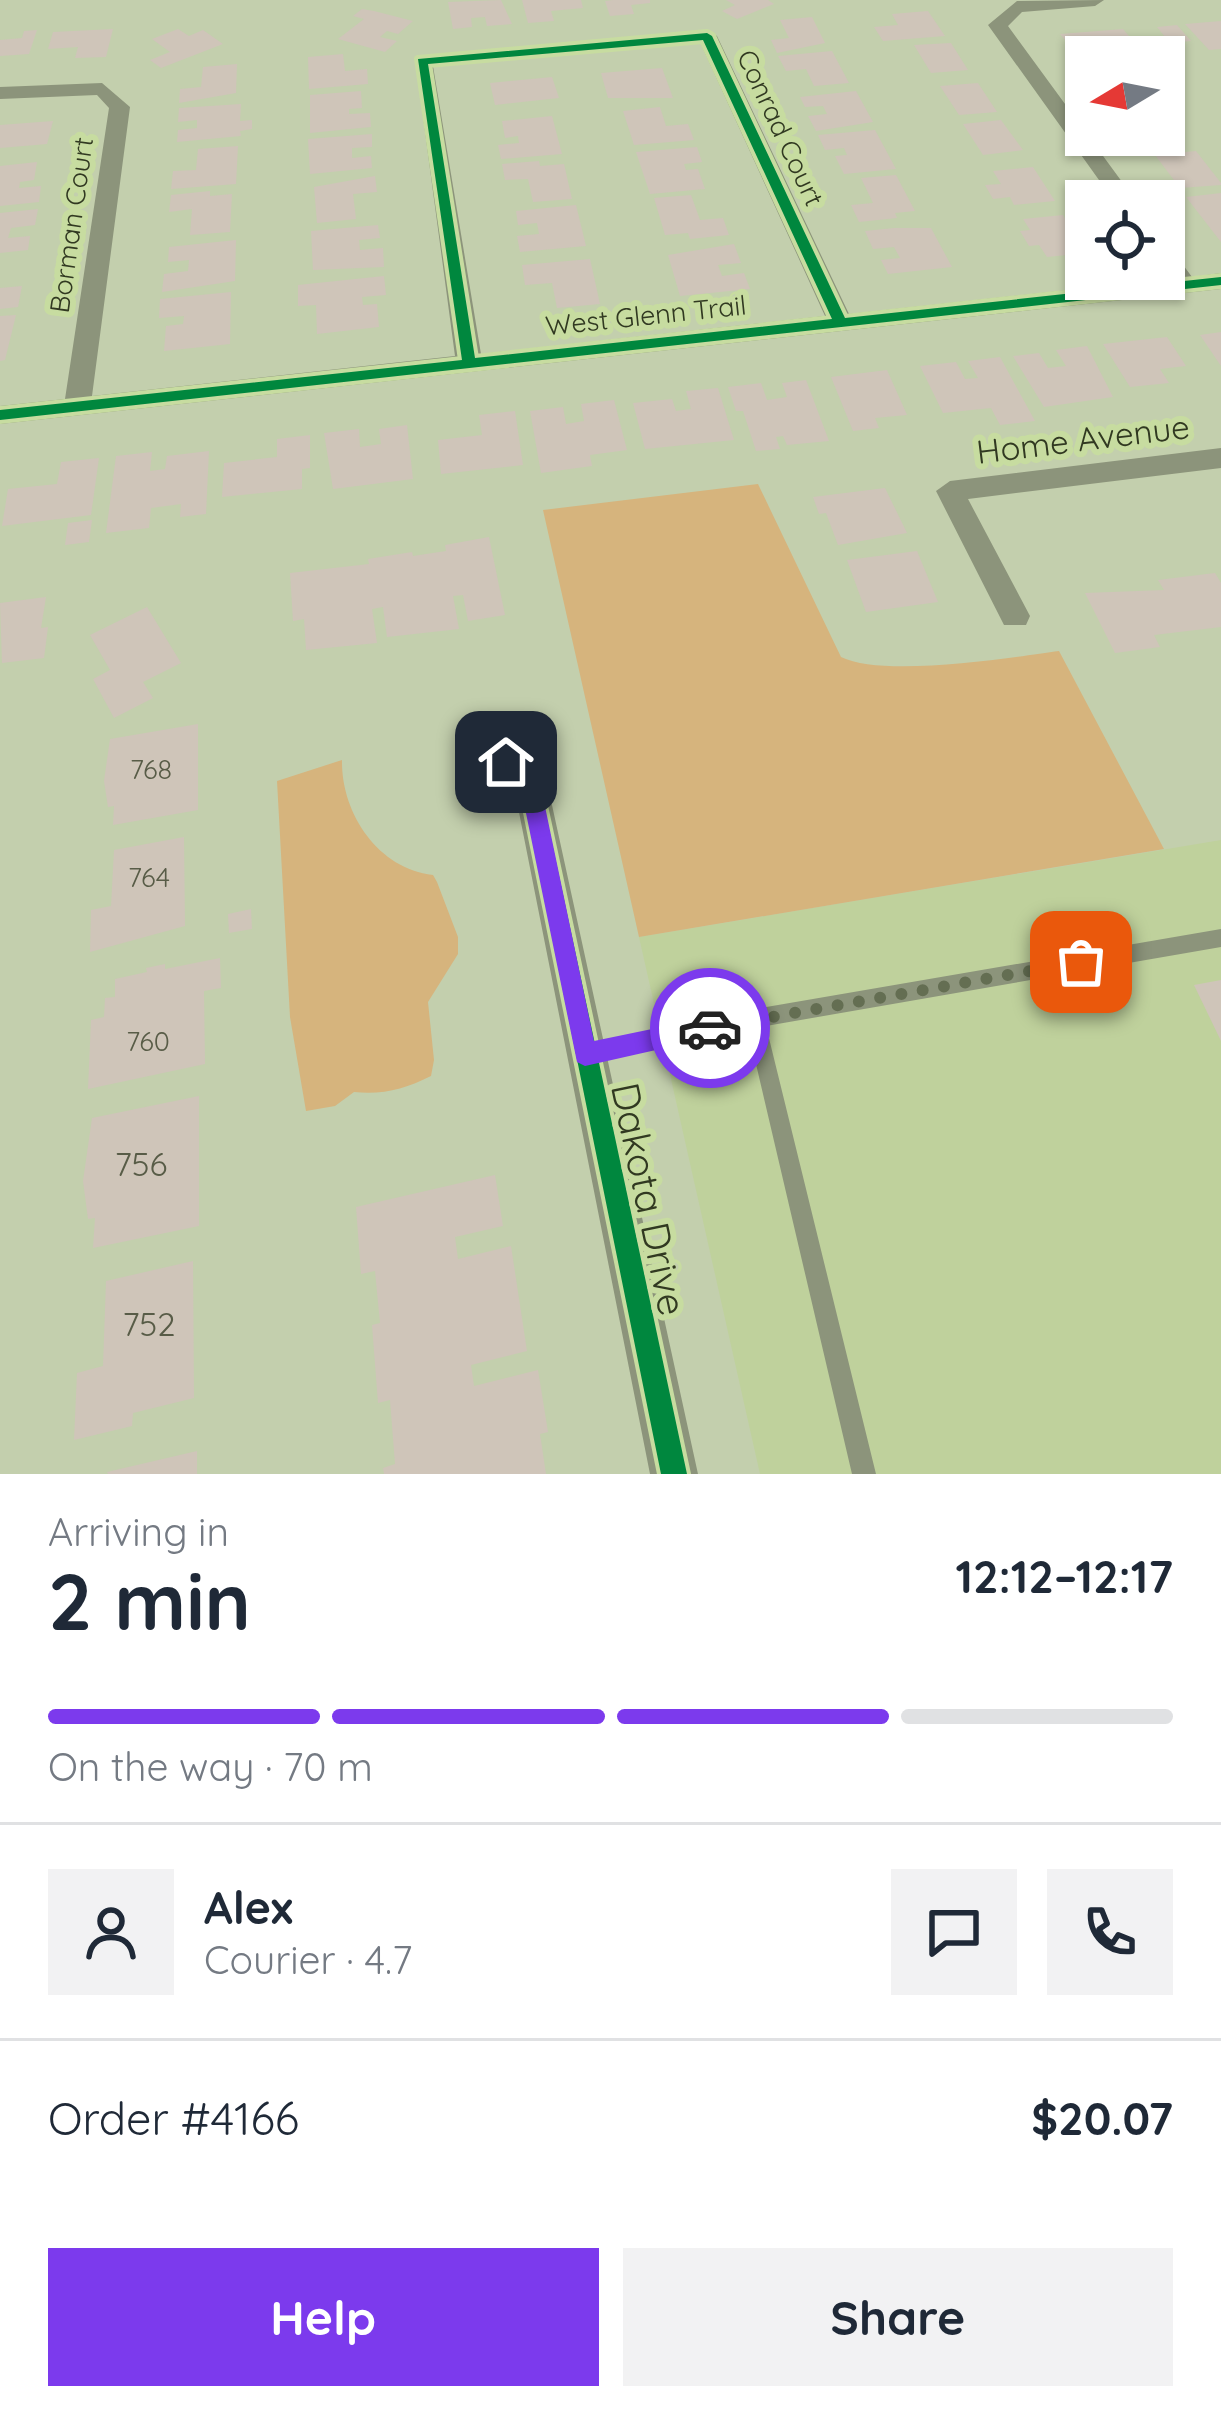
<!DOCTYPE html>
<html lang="en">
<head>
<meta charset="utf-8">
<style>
	:root { --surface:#fff; --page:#f2f2f3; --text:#1f2937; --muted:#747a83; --line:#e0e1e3; --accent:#7c3aed }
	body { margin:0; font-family:Quicksand,sans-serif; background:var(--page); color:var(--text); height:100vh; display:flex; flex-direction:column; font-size:45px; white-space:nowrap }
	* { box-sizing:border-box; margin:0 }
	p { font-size:39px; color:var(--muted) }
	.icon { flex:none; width:66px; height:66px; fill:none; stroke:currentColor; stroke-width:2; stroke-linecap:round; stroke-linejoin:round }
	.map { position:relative; height:1474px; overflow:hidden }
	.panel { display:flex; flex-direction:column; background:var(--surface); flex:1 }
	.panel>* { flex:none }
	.needle { width:78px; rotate:260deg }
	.buttons { position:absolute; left:1065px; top:36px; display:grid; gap:24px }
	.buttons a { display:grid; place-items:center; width:120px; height:120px; border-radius:0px; background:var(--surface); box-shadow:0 3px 9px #0004; font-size:60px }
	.pin { position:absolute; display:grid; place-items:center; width:102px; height:102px; color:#fff; margin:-51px; border-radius:24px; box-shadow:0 6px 18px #0006 }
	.courier { position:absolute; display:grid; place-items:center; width:120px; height:120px; margin:-60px; border:9px solid #7c3aed; border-radius:50%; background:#fff; color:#222; box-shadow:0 3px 15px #0007 }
	.headline em { font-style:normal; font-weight:700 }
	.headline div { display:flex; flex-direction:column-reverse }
	.headline { display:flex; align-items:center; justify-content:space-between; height:204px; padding:0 48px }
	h1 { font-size:78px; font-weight:700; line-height:90px }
	.bar { display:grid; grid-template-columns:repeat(4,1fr); gap:18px 12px; align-content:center; height:144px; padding:0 48px }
	.bar i { height:15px; border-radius:9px; background:var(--line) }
	.bar .active { background:var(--accent) }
	.bar p { grid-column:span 4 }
	.line { display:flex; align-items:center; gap:30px; padding:0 48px; border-top:3px solid var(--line) }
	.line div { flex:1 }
	.round { display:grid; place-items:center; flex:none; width:126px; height:126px; border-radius:0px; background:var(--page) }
	.action { display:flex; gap:24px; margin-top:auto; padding:24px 48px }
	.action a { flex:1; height:138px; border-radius:0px; background:var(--accent); color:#fff; font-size:48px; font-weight:700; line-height:138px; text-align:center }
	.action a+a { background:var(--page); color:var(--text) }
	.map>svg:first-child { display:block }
	.built { fill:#bfd19c }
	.green { fill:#d6b47d }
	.building { fill:#cfc5b9 }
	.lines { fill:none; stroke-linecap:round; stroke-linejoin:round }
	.lane { fill:#8c947b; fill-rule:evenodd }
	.street { fill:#8c947b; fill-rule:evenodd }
	.cycleway-casing { stroke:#c7dca0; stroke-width:8 }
	.cycleway { fill:#00873e; fill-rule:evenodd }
	.route { fill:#7c3aed }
	.done { stroke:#646e52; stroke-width:12; stroke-dasharray:0 21.6 }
	.labels { text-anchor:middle; stroke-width:12; stroke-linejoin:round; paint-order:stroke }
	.far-street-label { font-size:27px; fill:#313921; stroke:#c7dca0 }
	.number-label { font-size:27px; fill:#585c47 }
	.street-label { font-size:33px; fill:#313921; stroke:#c7dca0 }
	.near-number-label { font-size:33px; fill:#585c47 }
	.near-street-label { font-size:39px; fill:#313921; stroke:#c7dca0 }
</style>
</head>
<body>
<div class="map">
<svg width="1221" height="1474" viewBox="0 0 1221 1474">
	<rect width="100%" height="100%" fill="#c3cfad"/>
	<path class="built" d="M 1221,840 L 1221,1474 L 760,1474 L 639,937 Z"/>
	<g class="green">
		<path d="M 758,484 L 841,657 C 883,678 1009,658 1059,651 L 1164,849 L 639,937 L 543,510 Z"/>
		<path d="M 342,760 C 341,813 378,869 433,875 L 437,882 L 458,937 L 458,954 L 428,1002 L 434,1060 L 431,1076 C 405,1089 383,1095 354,1092 L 335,1106 L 306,1111 L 290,1017 L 277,781 Z"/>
	</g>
	<g class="building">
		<path d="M 501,0 L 512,24 L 487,26 L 485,17 L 471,18 L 472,27 L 453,29 L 448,2 Z"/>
		<path d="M 522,0 L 581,0 L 583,8 L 551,11 L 554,21 L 528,23 Z"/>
		<path d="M 613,0 L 650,0 L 650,3 L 631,5 L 634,14 L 610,16 L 605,1 Z"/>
		<path d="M 726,0 L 768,0 L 774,4 L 737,19 L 722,11 L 735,5 Z"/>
		<path d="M 362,9 L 374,11 L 413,21 L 398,34 L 387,31 L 380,37 L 397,41 L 385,52 L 338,39 L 364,19 L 353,16 Z"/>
		<path d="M 928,11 L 945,36 L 883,41 L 874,27 L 898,25 L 892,14 Z"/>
		<path d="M 812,17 L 825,43 L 777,53 L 771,40 L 789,38 L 780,20 Z"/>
		<path d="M 1221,21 L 1221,49 L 1209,50 L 1185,24 Z"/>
		<path d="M 1177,25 L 1191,41 L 1170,43 L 1157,27 Z"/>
		<path d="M 113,29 L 106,57 L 75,58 L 78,47 L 48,49 L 53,32 Z"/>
		<path d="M 178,29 L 189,36 L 203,30 L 223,44 L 161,68 L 150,60 L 170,52 L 152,39 Z"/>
		<path d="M 1123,29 L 1134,42 L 1124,43 L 1135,57 L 1086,57 L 1082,65 L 1072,51 L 1090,50 L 1084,43 L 1068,44 L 1060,34 Z"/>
		<path d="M 37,30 L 29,54 L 0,56 L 0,40 L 22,38 L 24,31 Z"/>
		<path d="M 951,43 L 968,70 L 931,73 L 914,45 Z"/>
		<path d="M 832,51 L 849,83 L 814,86 L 806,69 L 786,71 L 778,56 Z"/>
		<path d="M 343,54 L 345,71 L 367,69 L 368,84 L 309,89 L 308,57 Z"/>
		<path d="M 237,64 L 236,93 L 179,103 L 180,89 L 201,87 L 203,67 Z"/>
		<path d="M 662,68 L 673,98 L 608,98 L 601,73 Z"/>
		<path d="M 552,77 L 559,98 L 495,105 L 490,83 Z"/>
		<path d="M 978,83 L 997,112 L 959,115 L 940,86 Z"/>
		<path d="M 361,91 L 362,108 L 349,109 L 349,114 L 370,113 L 371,127 L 310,133 L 310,95 Z"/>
		<path d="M 856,91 L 873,122 L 816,131 L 808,116 L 827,114 L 823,106 L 805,107 L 800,97 Z"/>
		<path d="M 241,104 L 240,121 L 252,120 L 252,129 L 240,131 L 241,136 L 177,142 L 178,130 L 197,128 L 197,120 L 178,122 L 179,108 Z"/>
		<path d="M 660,107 L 666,126 L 688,124 L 694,140 L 634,145 L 623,111 Z"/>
		<path d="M 552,116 L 562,154 L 501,159 L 498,145 L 519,143 L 518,136 L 505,138 L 502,121 Z"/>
		<path d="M 1001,120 L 1023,150 L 983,155 L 963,124 Z"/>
		<path d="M 53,121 L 47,144 L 0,148 L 0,125 Z"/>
		<path d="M 875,130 L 896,169 L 844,174 L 835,156 L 847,155 L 844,148 L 825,150 L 818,135 Z"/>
		<path d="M 372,134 L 372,147 L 352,148 L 352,158 L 371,156 L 372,168 L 310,174 L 308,139 Z"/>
		<path d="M 238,146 L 236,184 L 171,189 L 173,171 L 196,170 L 198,149 Z"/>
		<path d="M 697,147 L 702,162 L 684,164 L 686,170 L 698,169 L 705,189 L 650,194 L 636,152 Z"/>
		<path d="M 1196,151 L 1221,183 L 1221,185 L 1180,188 L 1155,155 Z"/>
		<path d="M 539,161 L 540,166 L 564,164 L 572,199 L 533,202 L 528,179 L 505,180 L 502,164 Z"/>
		<path d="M 37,162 L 34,180 L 20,182 L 19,188 L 41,186 L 39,202 L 0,206 L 0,166 Z"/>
		<path d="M 1033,167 L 1055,201 L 1014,205 L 1010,197 L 993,199 L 985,185 L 1001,184 L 993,171 Z"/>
		<path d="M 896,175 L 915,211 L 895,213 L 897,218 L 859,222 L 851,205 L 873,203 L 861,178 Z"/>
		<path d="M 375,176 L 377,192 L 353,194 L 356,219 L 317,223 L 314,187 Z"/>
		<path d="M 210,191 L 210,196 L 232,194 L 230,232 L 190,235 L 192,209 L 169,212 L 171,195 Z"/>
		<path d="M 1221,193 L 1221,242 L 1186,197 Z"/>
		<path d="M 691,195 L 700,220 L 723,218 L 729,235 L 690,239 L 688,233 L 665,235 L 654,198 Z"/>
		<path d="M 576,205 L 586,246 L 520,252 L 517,236 L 539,234 L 537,223 L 518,225 L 516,211 Z"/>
		<path d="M 38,209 L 35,225 L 11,228 L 8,238 L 30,236 L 28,250 L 0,253 L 0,213 Z"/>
		<path d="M 1063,215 L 1086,253 L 1047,257 L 1039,245 L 1029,246 L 1020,231 L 1030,230 L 1023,219 Z"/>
		<path d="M 378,225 L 380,238 L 359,240 L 360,250 L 383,248 L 384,267 L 313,270 L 311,231 Z"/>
		<path d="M 894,228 L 931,228 L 952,267 L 888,274 L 881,260 L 900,258 L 894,247 L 873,249 L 865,231 Z"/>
		<path d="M 236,240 L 235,281 L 162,292 L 164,274 L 188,271 L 189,260 L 168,262 L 169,247 Z"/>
		<path d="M 734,244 L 741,263 L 718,265 L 722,276 L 744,273 L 750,289 L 680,296 L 668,255 Z"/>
		<path d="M 590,259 L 600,304 L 557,308 L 552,283 L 525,285 L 522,265 Z"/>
		<path d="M 384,276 L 386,295 L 362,297 L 363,305 L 377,304 L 379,327 L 317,334 L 316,305 L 298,306 L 298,285 Z"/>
		<path d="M 22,286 L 18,307 L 0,309 L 0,288 Z"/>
		<path d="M 231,292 L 230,344 L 164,351 L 166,326 L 183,324 L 184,316 L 159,318 L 160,299 Z"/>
		<path d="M 16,315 L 5,360 L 0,361 L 0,316 Z"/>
		<path d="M 1221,332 L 1221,366 L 1200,335 Z"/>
		<path d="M 1167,337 L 1186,366 L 1160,369 L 1169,383 L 1130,387 L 1103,344 Z"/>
		<path d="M 1087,346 L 1113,397 L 1044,407 L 1013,356 L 1039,353 L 1048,368 L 1066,366 L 1056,350 Z"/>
		<path d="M 1000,357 L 1035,421 L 1000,425 L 991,408 L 943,413 L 920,366 L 956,362 L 965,379 L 978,378 L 968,361 Z"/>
		<path d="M 887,370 L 907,415 L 875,418 L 879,428 L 853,431 L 831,377 Z"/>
		<path d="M 806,380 L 829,441 L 787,445 L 783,436 L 776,437 L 780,449 L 756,451 L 743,411 L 736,411 L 728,387 L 761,383 L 767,400 L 787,397 L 782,383 Z"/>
		<path d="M 718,388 L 734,440 L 645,449 L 633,403 L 672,399 L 676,411 L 691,409 L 686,391 Z"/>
		<path d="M 614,400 L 627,450 L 590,455 L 592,466 L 541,473 L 530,411 L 563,407 L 566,424 L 584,421 L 581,404 Z"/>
		<path d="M 515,411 L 523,465 L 441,474 L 438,440 L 482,435 L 479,415 Z"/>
		<path d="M 407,425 L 413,479 L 333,489 L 324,433 L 359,429 L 360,447 L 381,444 L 379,429 Z"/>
		<path d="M 310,435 L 310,468 L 302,469 L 302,489 L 222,497 L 224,463 L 277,457 L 277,439 Z"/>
		<path d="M 209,451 L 206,514 L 180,517 L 181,504 L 151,508 L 149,528 L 106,533 L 116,456 L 152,452 L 150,471 L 165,469 L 167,456 Z"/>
		<path d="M 99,458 L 91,515 L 2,526 L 8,489 L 57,484 L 61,462 Z"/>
		<path d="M 885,488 L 907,533 L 838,545 L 826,513 L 819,514 L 813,497 Z"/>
		<path d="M 92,520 L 89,542 L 65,545 L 68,523 Z"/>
		<path d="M 489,537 L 505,615 L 468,621 L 463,595 L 453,596 L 459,629 L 387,637 L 383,607 L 372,609 L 377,643 L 306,650 L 304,619 L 293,621 L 290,573 L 369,564 L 368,559 L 412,552 L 413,556 L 446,551 L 445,545 Z"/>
		<path d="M 917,551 L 938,602 L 866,612 L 847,560 Z"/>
		<path d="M 1215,573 L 1221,583 L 1221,627 L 1154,635 L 1160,647 L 1115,653 L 1085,593 L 1164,590 L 1158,580 Z"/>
		<path d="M 46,597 L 41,628 L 48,627 L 44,658 L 2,663 L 0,603 Z"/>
		<path d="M 147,607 L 181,663 L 143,682 L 153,698 L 114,718 L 93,679 L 110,670 L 90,635 Z"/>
		<path d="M 198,724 L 198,810 L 113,825 L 114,806 L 108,807 L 104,781 L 110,739 Z"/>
		<path d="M 184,837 L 185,926 L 90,952 L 91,910 L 111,906 L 114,850 Z"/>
		<path d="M 251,909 L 252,929 L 229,933 L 228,914 Z"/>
		<path d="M 220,958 L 221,988 L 204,991 L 205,1064 L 88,1089 L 91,1020 L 104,1017 L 105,998 L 115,997 L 115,979 L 147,972 L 146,968 L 165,964 L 165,969 Z"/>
		<path d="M 1221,980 L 1221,1041 L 1194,985 Z"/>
		<path d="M 199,1096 L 199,1226 L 93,1248 L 95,1218 L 88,1219 L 83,1181 L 92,1118 Z"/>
		<path d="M 495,1175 L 503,1226 L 455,1237 L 458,1259 L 511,1246 L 527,1351 L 471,1365 L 474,1386 L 538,1370 L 548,1432 L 540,1434 L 546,1474 L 384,1474 L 383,1468 L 395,1464 L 390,1400 L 378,1403 L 372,1325 L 380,1323 L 375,1271 L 361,1274 L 356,1207 Z"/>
		<path d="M 193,1261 L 194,1398 L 133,1413 L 132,1426 L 74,1440 L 77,1373 L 103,1366 L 106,1281 Z"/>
		<path d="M 197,1451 L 197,1474 L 108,1474 L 107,1472 Z"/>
	</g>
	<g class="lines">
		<path class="lane" d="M 1221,929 L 1221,947 L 766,1026 L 876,1474 L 852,1474 L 748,1030 L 585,1064 L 578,1061 L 575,1054 L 578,1047 L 755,1009 Z"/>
		<g class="street">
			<path d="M 1104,0 L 1095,6 L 1022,12 L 1008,26 L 1136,201 L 1114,201 L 988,25 L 1017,1 Z"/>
			<path d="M 707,30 L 717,36 L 849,314 L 1169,279 L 1164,272 L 1164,248 L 1172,250 L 1192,277 L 1221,273 L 1221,289 L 0,424 L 0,406 L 65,399 L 109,108 L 97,95 L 0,99 L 0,87 L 102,83 L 130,107 L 92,396 L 455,356 L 415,57 ZM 700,42 L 825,316 L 481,354 L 433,66 Z"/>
			<path d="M 1221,448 L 1221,468 L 968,499 L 1030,616 L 1026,625 L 1004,625 L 936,491 L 950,481 Z"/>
			<path d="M 484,737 L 540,763 L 545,773 L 698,1474 L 650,1474 L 513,782 L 472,761 L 467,751 L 472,741 Z"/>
		</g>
		<defs>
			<g id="cycleway">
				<path d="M 707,33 L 712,36 L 845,318 L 1221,277 L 1221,285 L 0,420 L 0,410 L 462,360 L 418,59 ZM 703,40 L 832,319 L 475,358 L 428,64 Z"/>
				<path d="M 484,743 L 534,767 L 537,773 L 687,1474 L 661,1474 L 520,778 L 478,756 L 475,751 L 478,746 Z"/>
			</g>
		</defs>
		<use href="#cycleway" class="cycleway-casing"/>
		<use href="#cycleway" class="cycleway"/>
	</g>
	<path class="route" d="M 506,753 L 535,767 L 538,773 L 594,1041 L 710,1017 L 722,1028 L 718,1036 L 585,1066 L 577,1062 L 519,779 L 496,762 Z"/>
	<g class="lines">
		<path class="done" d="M 710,1028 L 1081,962"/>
	</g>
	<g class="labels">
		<g class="far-street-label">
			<text transform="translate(780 128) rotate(65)" y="9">Conrad Court</text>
			<text transform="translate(72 225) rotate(-82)" y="9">Borman Court</text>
			<text transform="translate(646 316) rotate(-6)" y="9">West Glenn Trail</text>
		</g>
		<g class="number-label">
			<text x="151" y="779">768</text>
			<text x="149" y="887">764</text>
			<text x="148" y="1051">760</text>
		</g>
		<g class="street-label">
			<text transform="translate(1083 439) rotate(-7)" y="12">Home Avenue</text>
		</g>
		<g class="near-number-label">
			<text x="141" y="1176">756</text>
			<text x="149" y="1336">752</text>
		</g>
		<g class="near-street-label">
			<text transform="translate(649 1199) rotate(78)" y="14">Dakota Drive</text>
		</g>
	</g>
</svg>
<div class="buttons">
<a><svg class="needle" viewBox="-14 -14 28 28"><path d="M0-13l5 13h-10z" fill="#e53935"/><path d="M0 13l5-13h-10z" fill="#747a83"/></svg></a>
<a><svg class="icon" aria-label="locate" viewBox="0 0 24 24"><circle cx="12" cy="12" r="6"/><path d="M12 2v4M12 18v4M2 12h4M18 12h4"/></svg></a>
</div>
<div class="pin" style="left:1081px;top:962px;background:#ea580c"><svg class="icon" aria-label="bag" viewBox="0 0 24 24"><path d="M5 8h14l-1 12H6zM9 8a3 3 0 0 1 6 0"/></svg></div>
<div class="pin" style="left:506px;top:762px;background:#1f2937"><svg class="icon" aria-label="home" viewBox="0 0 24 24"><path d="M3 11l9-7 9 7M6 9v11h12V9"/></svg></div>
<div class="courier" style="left:710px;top:1028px"><svg class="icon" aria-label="car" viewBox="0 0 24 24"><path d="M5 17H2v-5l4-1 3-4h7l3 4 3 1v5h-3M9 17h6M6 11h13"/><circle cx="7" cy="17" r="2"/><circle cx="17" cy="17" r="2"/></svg></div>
</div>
<section class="panel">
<div class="headline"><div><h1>2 min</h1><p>Arriving in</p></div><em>12:12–12:17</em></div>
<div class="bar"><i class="active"></i><i class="active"></i><i class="active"></i><i></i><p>On the way · 70 m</p></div>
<div class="line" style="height:216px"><a class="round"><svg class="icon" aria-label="person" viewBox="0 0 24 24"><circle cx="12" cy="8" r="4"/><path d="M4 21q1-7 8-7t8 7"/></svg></a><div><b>Alex</b><p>Courier · 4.7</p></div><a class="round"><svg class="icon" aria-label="chat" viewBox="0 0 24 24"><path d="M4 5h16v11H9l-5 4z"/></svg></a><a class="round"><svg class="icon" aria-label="phone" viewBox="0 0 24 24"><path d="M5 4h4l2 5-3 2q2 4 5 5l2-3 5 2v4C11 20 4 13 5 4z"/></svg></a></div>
<div class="line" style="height:156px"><div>Order #4166</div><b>$20.07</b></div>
<div class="action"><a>Help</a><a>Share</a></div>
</section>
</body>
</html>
